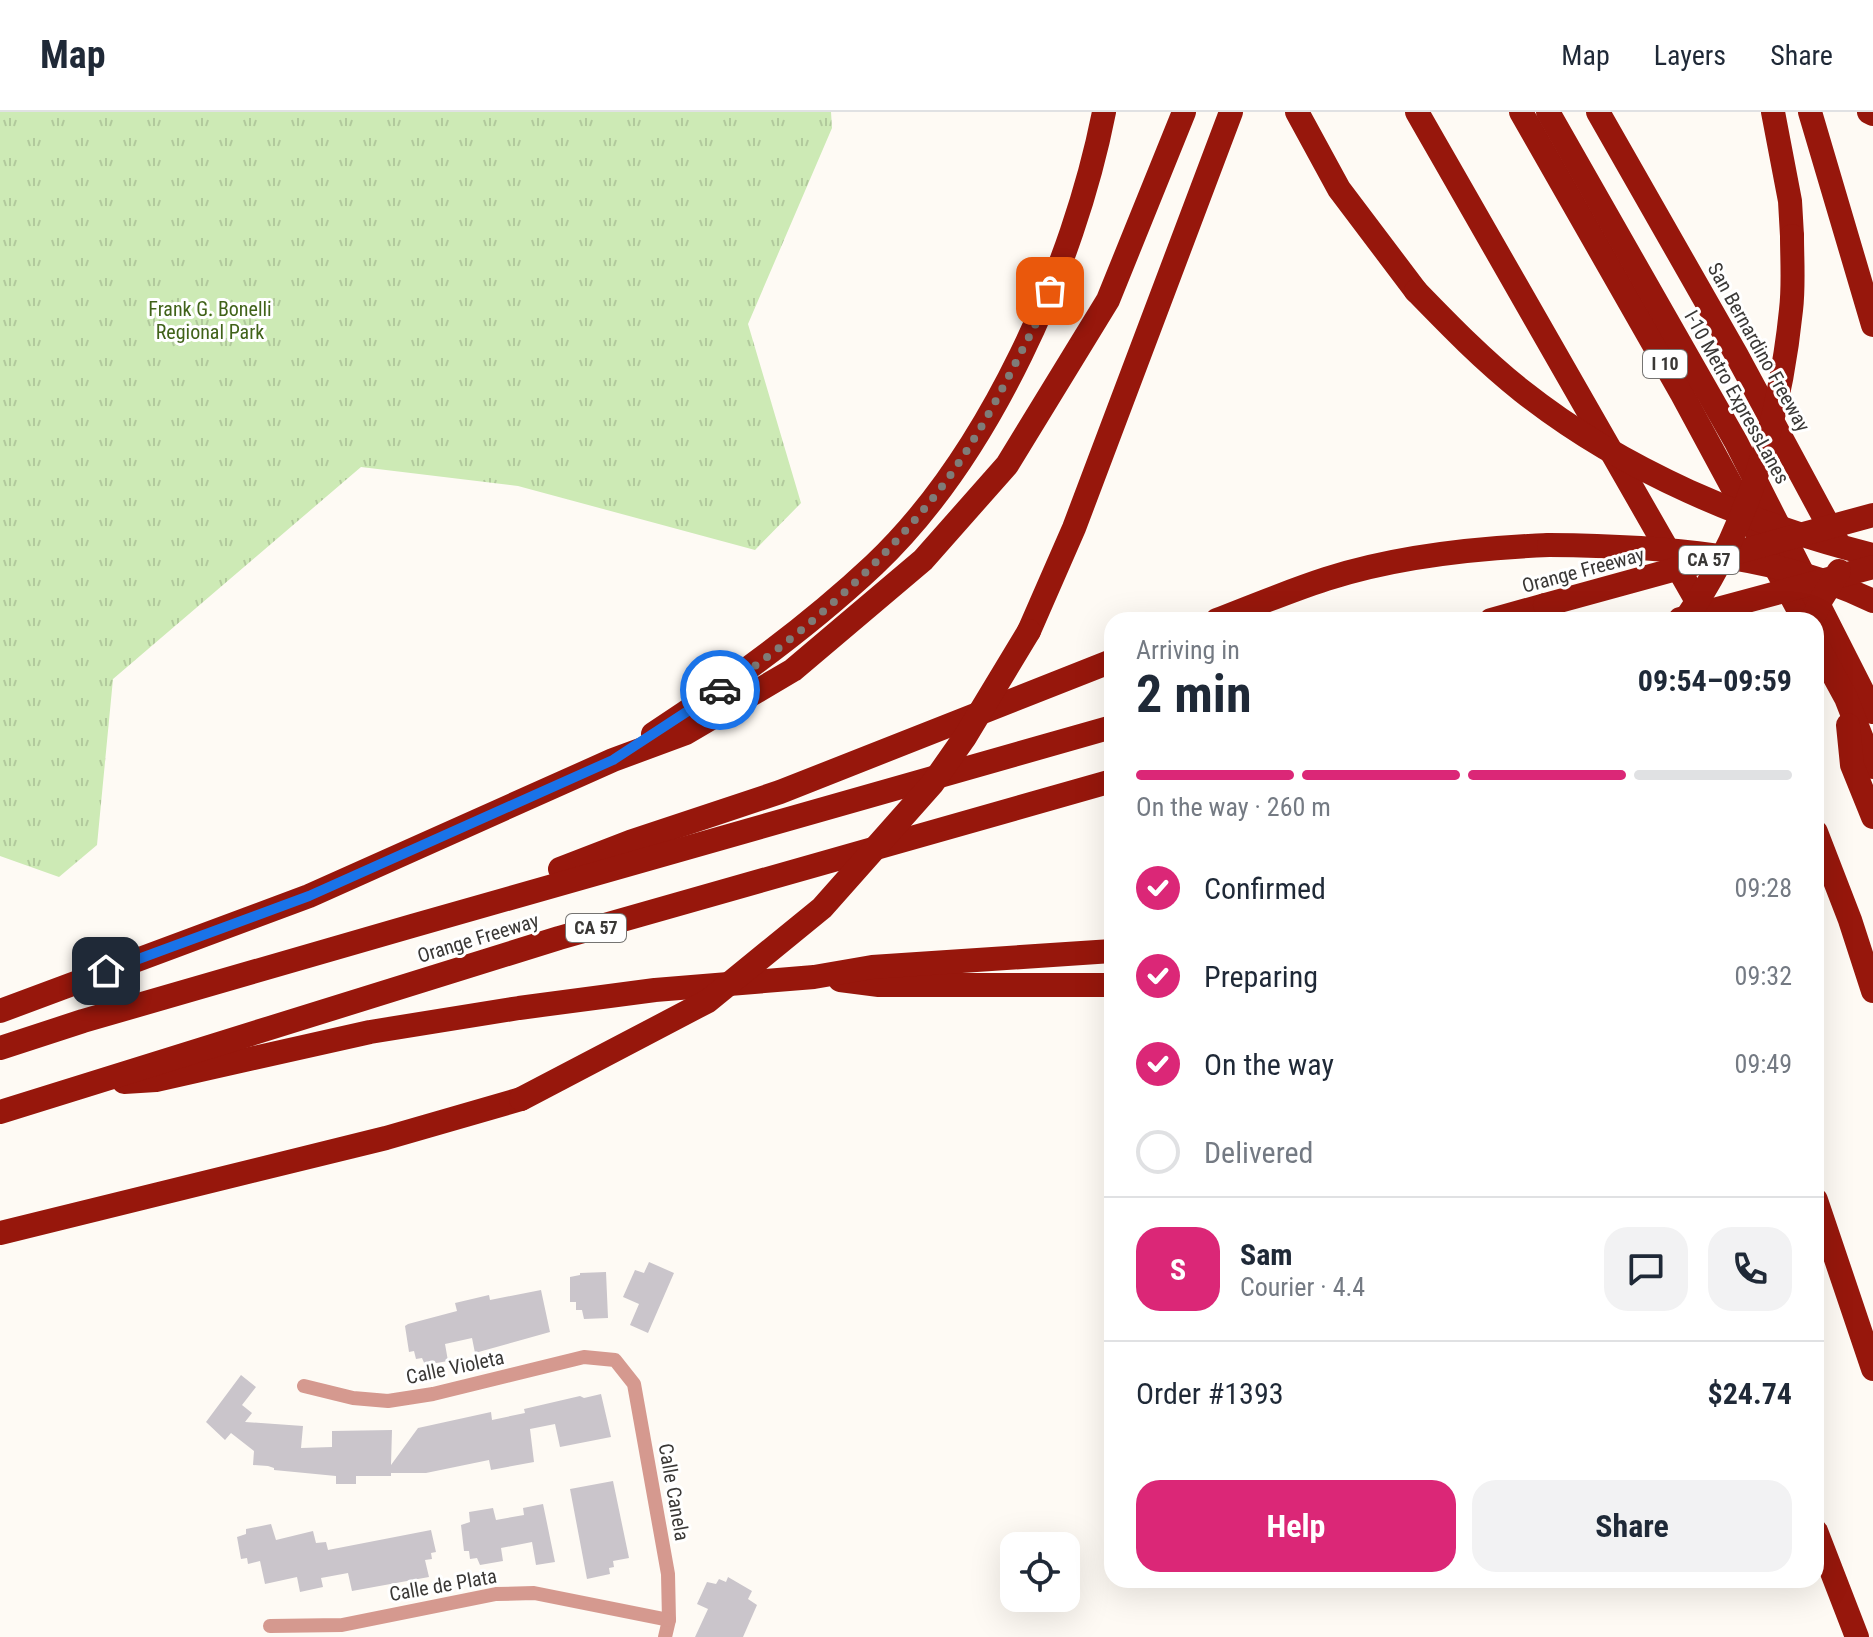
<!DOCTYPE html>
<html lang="en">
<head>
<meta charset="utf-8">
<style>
	:root { --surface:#fff; --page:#f2f2f3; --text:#1f2937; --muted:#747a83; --line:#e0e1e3; --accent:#db2777 }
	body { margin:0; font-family:"Roboto Condensed",sans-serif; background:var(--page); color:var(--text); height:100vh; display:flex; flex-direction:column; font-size:30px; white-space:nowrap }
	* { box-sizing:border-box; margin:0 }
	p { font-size:26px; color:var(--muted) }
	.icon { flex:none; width:44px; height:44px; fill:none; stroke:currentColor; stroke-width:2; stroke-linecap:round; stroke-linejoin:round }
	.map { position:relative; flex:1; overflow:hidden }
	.drawer { position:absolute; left:1104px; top:500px; width:720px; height:976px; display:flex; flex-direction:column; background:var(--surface); border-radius:24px; box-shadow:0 8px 32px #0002 }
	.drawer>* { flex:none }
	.fabs { position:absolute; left:1000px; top:1420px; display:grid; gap:16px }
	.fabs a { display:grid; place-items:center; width:80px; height:80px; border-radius:16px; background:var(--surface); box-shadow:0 8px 32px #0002; font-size:40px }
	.pin { position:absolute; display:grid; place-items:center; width:68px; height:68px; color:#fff; margin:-34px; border-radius:16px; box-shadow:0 4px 12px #0006 }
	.courier { position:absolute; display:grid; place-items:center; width:80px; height:80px; margin:-40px; border:6px solid #1a73e8; border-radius:50%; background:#fff; color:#222; box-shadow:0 2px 10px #0007 }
	.overview em { font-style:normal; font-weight:700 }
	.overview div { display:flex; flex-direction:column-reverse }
	.overview { display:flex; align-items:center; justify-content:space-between; height:136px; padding:0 32px }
	h1 { font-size:52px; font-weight:700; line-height:60px }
	.bar { display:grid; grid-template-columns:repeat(4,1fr); gap:12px 8px; align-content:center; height:96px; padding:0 32px }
	.bar i { height:10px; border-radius:6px; background:var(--line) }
	.bar .active { background:var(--accent) }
	.bar p { grid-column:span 4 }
	.line { display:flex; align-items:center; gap:20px; padding:0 32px; border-top:2px solid var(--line) }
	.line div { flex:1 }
	.round { display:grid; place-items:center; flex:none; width:84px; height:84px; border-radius:24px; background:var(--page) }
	ol { padding:0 32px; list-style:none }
	li { display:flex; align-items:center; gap:24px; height:88px }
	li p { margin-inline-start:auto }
	li .icon { padding:8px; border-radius:50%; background:var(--accent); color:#fff; stroke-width:4 }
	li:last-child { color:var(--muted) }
	li i { width:44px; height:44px; border:4px solid var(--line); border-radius:50% }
	.cta { display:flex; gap:16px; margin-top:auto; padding:16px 32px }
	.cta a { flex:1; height:92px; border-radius:24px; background:var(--accent); color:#fff; font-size:32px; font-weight:700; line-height:92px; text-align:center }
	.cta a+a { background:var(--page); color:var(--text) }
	header { display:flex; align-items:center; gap:48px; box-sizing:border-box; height:112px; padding:0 40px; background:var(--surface); border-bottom:2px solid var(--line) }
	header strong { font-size:38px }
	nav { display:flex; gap:44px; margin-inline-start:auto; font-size:28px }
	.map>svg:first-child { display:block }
	.park { fill:url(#park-tufts) }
	.building { fill:#cac5cb }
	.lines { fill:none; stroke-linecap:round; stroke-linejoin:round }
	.minor { stroke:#d5998f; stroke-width:14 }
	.motorway { stroke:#97170c; stroke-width:24 }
	.motorway-bridge { stroke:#97170c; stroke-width:24 }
	.done { stroke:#7f7c78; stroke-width:8; stroke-dasharray:0 14.4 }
	.route { stroke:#1a73e8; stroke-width:10 }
	.labels { text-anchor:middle; stroke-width:6; stroke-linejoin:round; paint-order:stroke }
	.shield { fill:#fff; stroke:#757472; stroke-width:2 }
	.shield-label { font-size:18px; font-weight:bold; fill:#3a3836 }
	.park-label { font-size:20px; fill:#406219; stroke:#fff }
	.street-label { font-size:20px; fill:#3a3836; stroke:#fff }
</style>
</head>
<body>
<header>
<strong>Map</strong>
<nav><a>Map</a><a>Layers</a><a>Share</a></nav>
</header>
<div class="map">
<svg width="1873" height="1525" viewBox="0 0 1873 1525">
	<defs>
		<pattern id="park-tufts" width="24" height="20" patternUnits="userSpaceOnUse" patternTransform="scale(2)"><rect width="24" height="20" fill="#cdeab5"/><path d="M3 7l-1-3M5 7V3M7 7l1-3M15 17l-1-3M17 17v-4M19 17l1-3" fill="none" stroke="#b1c99c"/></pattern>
	</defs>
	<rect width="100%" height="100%" fill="#fefaf4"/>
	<path class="park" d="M 0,0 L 831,0 L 832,16 L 748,212 L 801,391 L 755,438 L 518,374 L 361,355 L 113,567 L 97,733 L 59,765 L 0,744 Z"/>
	<g class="building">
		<path d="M 649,1150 L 674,1161 L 648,1221 L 630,1213 L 639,1192 L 623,1185 L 635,1158 L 644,1161 Z"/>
		<path d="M 606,1160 L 608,1206 L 584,1207 L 582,1198 L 576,1198 L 576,1190 L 570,1190 L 570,1165 L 580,1163 L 580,1161 Z"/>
		<path d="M 541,1178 L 550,1220 L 475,1241 L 472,1226 L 445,1232 L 448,1249 L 425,1253 L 422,1246 L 416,1247 L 414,1239 L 409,1240 L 405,1214 L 408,1212 L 457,1199 L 455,1191 L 489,1183 L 490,1188 Z"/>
		<path d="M 241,1263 L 256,1275 L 242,1293 L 252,1301 L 245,1310 L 303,1314 L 301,1336 L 332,1335 L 332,1319 L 392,1318 L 391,1353 L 418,1316 L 491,1300 L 492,1308 L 525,1301 L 524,1297 L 580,1284 L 584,1286 L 601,1282 L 611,1325 L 560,1335 L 555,1312 L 530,1317 L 534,1350 L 491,1358 L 489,1348 L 426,1361 L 391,1361 L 391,1364 L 356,1364 L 356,1372 L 336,1372 L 336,1364 L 274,1358 L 274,1356 L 268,1354 L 253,1353 L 254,1339 L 231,1321 L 225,1328 L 206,1310 Z"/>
		<path d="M 613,1369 L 629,1446 L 613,1449 L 614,1455 L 609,1456 L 610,1462 L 587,1467 L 570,1377 Z"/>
		<path d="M 543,1392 L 555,1450 L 536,1453 L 532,1430 L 501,1436 L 503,1449 L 480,1453 L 477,1446 L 470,1447 L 469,1439 L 464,1439 L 461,1413 L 470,1410 L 469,1400 L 493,1396 L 496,1408 L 524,1403 L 523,1396 Z"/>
		<path d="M 271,1412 L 276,1428 L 313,1419 L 316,1431 L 326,1430 L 328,1438 L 431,1418 L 436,1440 L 431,1441 L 432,1447 L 425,1448 L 429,1465 L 352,1479 L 348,1461 L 321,1466 L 323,1475 L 300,1480 L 297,1465 L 265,1472 L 260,1449 L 248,1452 L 247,1446 L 241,1447 L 237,1425 L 246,1422 L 246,1417 Z"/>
		<path d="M 728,1465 L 752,1479 L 748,1487 L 757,1493 L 743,1525 L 695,1525 L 708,1497 L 697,1492 L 707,1470 L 716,1472 L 719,1467 L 726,1470 Z"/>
	</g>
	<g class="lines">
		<g class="minor">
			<path d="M 304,1274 L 353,1286 L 388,1289 L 433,1282 L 584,1245 L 615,1248 L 634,1272 L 668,1462 L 669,1508 L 665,1525"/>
			<path d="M 270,1514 L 342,1513 L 496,1482 L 534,1481 L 669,1508"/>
		</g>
		<g class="motorway">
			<path d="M 1297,0 L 1339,77 L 1416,179"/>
			<path d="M 1417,0 L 1706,505"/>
			<path d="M 1521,0 L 1682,282 L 1804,508"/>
			<path d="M 1548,0 L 1736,330 L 1873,600"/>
			<path d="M 1598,0 L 1736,242 L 1838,431"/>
			<path d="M 1773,0 L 1790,89 L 1792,124"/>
			<path d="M 1810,0 L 1873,213"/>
			<path d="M 1869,0 L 1873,2"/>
			<path d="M 1217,508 C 1253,494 1289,479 1326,467 C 1397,444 1475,436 1549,433"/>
			<path d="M 1491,508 L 1545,493"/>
			<path d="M 1029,519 L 1074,416 L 1231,0"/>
			<path d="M 1816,531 L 1846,586 L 1873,655"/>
			<path d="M 1848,613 L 1852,653 L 1873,705"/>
			<path d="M 653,622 C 731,571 806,517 874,453 C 989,344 1074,153 1104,0"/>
			<path d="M 1816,720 L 1850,808 L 1873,879"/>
			<path d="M 560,757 L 630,730 L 780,680 L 1112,549"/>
			<path d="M 840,868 L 879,873 L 1112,873"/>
			<path d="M 0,899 L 309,784 L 613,648 L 686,621 L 793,558 L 923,448 L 1007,353 L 1108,188 L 1184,0"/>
			<path d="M 0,936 L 83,909 L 412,814 L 1112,615"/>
			<path d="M 124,970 L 156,968 L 370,920 L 519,896 L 655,878 L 814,865 L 872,855 L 1112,839"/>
			<path d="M 0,1000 L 559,826 L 1112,669"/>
			<path d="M 1816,1088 L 1873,1257"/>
			<path d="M 0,1121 L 386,1026 L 521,987"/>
			<path d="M 1816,1419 L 1857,1525"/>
		</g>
		<g class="motorway-bridge">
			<path d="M 1416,179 C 1450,214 1484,249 1522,279 C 1623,359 1749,412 1873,443"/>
			<path d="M 1549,433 C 1658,434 1774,441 1873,489"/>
			<path d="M 1545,493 L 1873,403"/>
			<path d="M 1680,507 L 1873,455"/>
			<path d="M 1685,508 C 1748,418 1780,306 1791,198 C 1794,173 1792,148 1792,124"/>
			<path d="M 1812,508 L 1822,486 L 1839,459"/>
			<path d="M 521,987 L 708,889 L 822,796 L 932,672 L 965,625 L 1029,519"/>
		</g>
	</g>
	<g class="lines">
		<path class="done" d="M 720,578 C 795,529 873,460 929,391 C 963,350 989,303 1013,256 C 1026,230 1040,206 1050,179"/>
		<path class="route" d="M 106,859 L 309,784 L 613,648 L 720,578"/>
	</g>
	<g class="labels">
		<g class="shield">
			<rect x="1643" y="238" width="44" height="28" rx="6"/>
			<rect x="1679" y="434" width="60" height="28" rx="6"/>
			<rect x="566" y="802" width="60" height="28" rx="6"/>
		</g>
		<g class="shield-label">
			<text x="1665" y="258">I 10</text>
			<text x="1709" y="454">CA 57</text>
			<text x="596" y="822">CA 57</text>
		</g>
		<g class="park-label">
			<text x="210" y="204">Frank G. Bonelli<tspan x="210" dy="23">Regional Park</tspan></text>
		</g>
		<g class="street-label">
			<text transform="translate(1759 235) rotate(61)" y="7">San Bernardino Freeway</text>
			<text transform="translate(1737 285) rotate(61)" y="7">I-10 Metro ExpressLanes</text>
			<text transform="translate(1583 458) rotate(-15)" y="7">Orange Freeway</text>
			<text transform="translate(478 826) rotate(-17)" y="7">Orange Freeway</text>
			<text transform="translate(455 1255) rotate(-12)" y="7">Calle Violeta</text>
			<text transform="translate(674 1380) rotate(80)" y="7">Calle Canela</text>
			<text transform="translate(443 1473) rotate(-10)" y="7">Calle de Plata</text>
		</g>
	</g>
</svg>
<div class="fabs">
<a><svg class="icon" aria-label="locate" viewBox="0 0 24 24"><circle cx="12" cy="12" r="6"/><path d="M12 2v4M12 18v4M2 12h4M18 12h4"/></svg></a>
</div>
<div class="pin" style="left:1050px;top:179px;background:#ea580c"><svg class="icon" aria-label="bag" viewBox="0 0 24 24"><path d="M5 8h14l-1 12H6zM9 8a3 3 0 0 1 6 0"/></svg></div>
<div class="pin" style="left:106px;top:859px;background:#1f2937"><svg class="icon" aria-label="home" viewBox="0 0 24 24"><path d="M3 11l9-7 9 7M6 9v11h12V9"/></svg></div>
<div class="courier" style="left:720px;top:578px"><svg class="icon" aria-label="car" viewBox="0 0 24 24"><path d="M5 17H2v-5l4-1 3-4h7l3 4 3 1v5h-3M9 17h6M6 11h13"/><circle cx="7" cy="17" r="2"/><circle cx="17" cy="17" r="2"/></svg></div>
<section class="drawer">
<div class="overview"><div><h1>2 min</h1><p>Arriving in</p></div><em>09:54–09:59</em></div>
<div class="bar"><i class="active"></i><i class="active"></i><i class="active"></i><i></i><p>On the way · 260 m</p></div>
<ol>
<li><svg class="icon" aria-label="check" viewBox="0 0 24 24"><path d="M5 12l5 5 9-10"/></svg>Confirmed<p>09:28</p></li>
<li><svg class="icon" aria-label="check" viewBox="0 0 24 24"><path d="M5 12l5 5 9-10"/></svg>Preparing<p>09:32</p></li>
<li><svg class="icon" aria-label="check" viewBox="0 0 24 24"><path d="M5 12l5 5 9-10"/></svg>On the way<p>09:49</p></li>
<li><i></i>Delivered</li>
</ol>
<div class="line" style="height:144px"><b class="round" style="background:var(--accent);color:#fff">S</b><div><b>Sam</b><p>Courier · 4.4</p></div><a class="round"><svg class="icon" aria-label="chat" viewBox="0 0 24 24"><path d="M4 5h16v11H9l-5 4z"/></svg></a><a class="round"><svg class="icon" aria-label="phone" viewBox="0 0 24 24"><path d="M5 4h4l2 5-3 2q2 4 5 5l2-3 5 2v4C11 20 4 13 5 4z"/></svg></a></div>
<div class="line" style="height:104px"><div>Order #1393</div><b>$24.74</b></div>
<div class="cta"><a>Help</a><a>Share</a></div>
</section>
</div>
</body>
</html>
